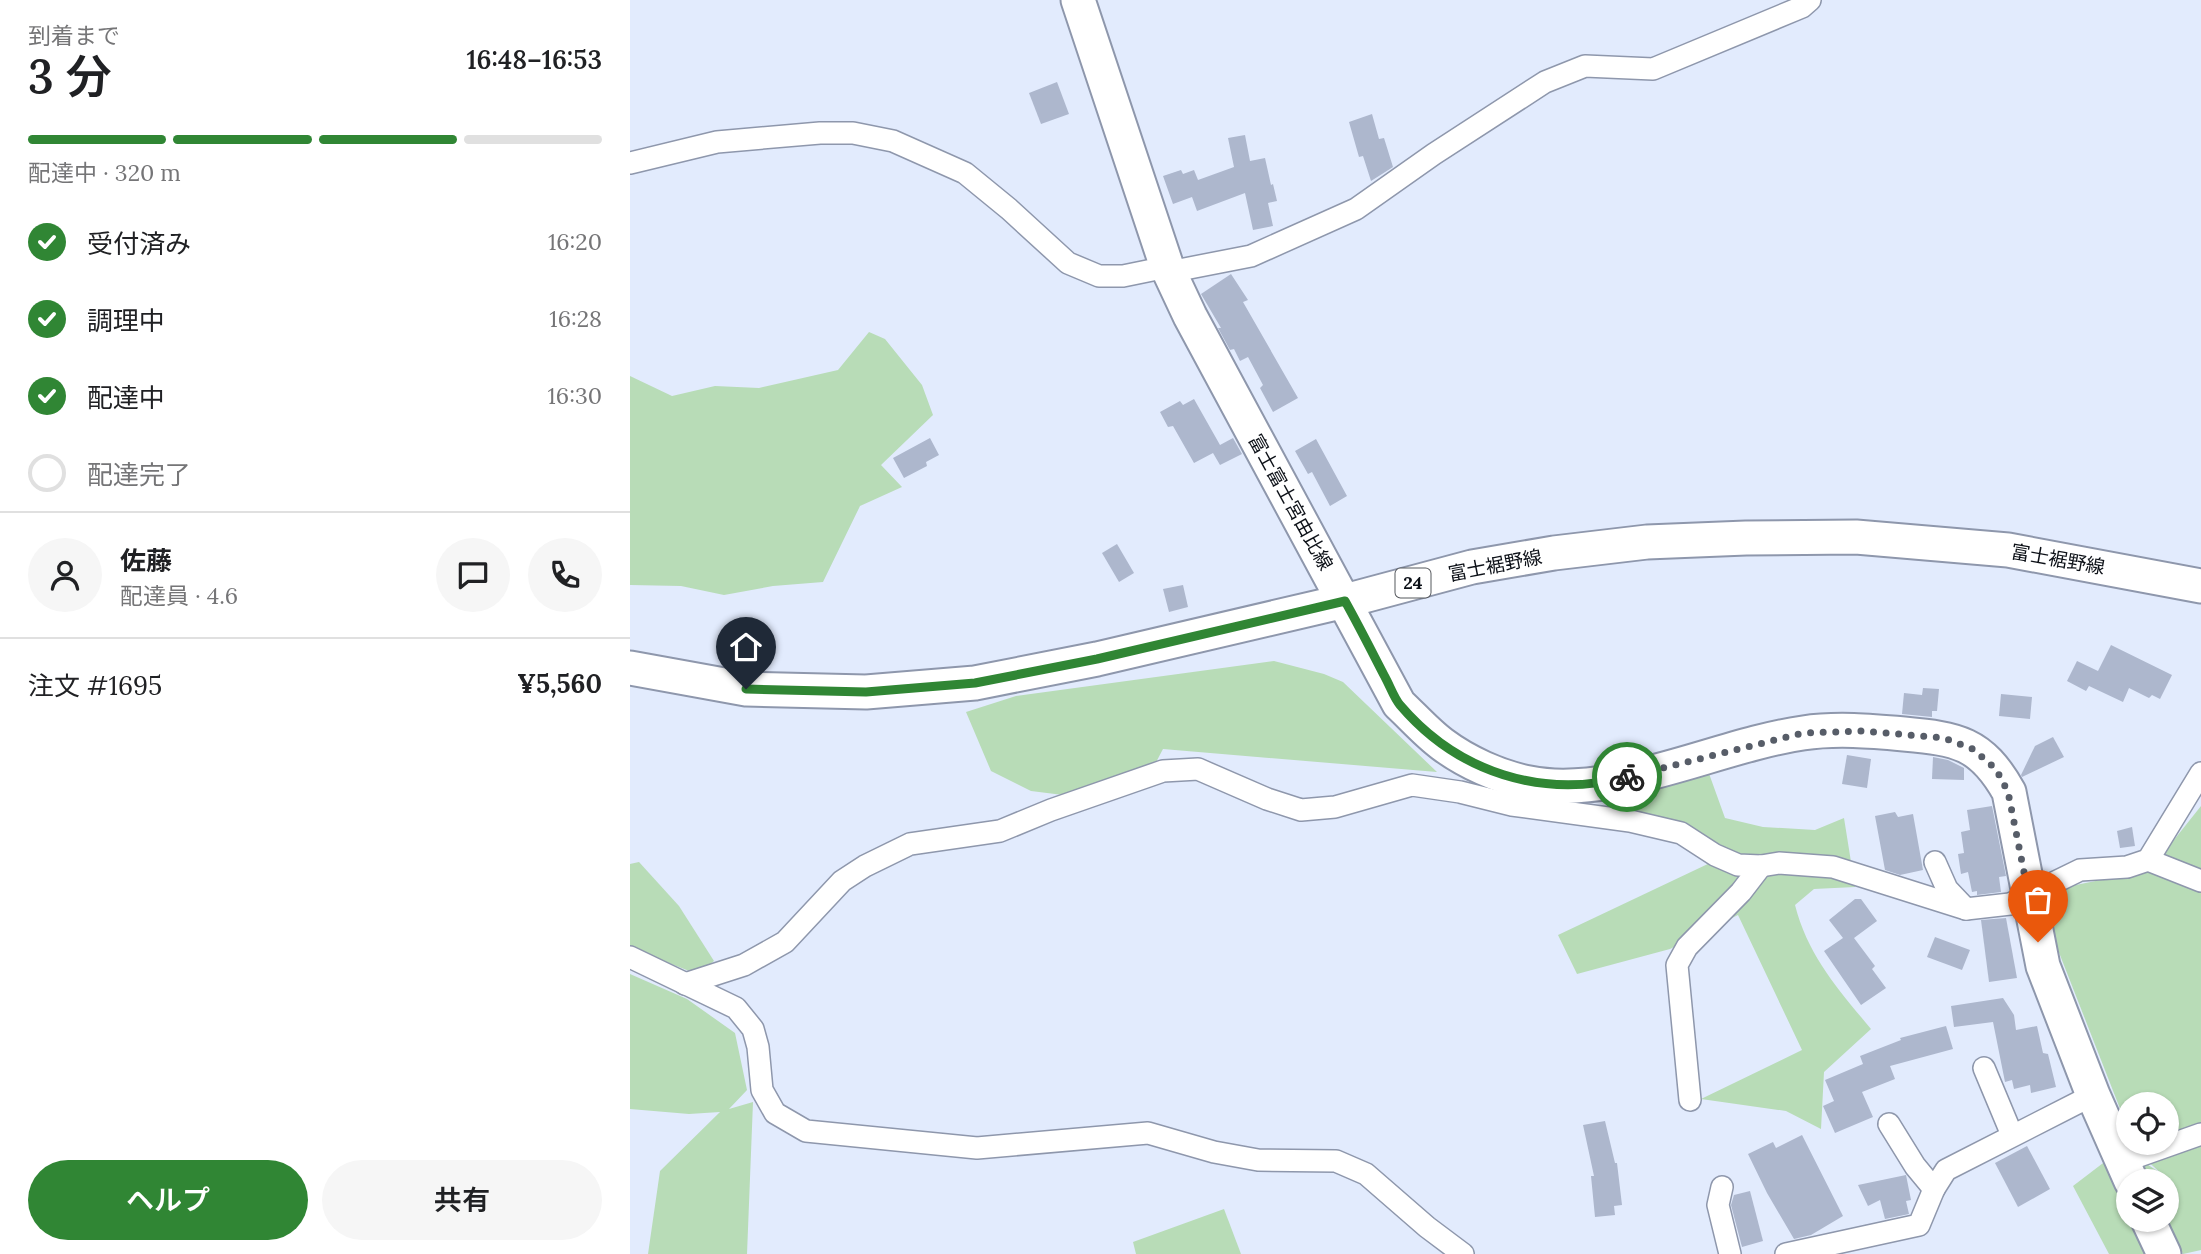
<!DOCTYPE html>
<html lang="ja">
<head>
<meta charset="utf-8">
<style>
	:root { --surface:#fff; --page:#f6f6f6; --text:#202124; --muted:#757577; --line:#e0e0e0; --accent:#308634 }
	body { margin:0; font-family:Lora,"Noto Sans JP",serif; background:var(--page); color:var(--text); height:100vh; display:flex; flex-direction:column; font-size:26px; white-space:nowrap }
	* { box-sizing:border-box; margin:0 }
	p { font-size:23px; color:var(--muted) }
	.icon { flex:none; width:38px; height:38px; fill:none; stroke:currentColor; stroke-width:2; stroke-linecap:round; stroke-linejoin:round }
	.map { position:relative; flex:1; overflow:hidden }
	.details { display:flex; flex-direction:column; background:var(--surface); width:630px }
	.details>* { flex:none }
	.tools { position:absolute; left:1486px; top:1092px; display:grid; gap:14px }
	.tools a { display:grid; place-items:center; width:63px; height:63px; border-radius:50%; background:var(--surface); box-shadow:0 2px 5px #0004; font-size:35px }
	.pin { position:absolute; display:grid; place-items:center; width:60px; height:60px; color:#fff; margin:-72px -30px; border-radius:50% 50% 50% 0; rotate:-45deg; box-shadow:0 0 7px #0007 }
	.pin .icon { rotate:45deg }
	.courier { position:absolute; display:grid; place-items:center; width:70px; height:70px; margin:-35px; border:5px solid #308634; border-radius:50%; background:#fff; color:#222; box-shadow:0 2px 9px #0007 }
	.head em { font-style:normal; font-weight:600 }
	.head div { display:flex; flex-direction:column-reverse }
	.head { display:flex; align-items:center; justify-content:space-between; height:119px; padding:0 28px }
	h1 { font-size:46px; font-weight:600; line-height:52px }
	.bar { display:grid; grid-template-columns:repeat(4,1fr); gap:10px 7px; align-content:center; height:84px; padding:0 28px }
	.bar i { height:9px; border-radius:5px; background:var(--line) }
	.bar .active { background:var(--accent) }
	.bar p { grid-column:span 4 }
	.line { display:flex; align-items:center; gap:18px; padding:0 28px; border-top:2px solid var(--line) }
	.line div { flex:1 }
	.round { display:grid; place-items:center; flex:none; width:74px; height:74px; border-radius:37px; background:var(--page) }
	ol { padding:0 28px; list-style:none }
	li { display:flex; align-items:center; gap:21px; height:77px }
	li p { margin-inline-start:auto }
	li .icon { padding:7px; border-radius:50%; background:var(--accent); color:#fff; stroke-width:4 }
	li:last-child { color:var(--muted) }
	li i { width:38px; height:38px; border:4px solid var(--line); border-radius:50% }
	.primary-button { display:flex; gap:14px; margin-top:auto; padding:14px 28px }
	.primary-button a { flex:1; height:80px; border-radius:42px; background:var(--accent); color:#fff; font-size:28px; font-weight:600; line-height:80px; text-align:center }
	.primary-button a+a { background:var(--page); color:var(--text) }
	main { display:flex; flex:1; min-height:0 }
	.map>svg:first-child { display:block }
	.green { fill:#b8dcb7 }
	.building { fill:#adb7cd }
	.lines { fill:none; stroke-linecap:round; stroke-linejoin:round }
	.street-casing { stroke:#8e97ac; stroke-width:24 }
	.primary-casing { stroke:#8e97ac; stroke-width:37 }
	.street { stroke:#fff; stroke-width:21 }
	.primary { stroke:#fff; stroke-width:33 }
	.done { stroke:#575d68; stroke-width:7; stroke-dasharray:0 12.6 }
	.route { stroke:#308634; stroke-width:9 }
	.labels { text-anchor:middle; stroke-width:7; stroke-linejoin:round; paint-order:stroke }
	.shield { fill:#fff; stroke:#55585d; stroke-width:2 }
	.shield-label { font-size:18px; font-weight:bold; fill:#0c1017 }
	.street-label { font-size:19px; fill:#0c1017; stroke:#fff }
</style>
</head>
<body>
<main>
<section class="details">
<div class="head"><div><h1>3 分</h1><p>到着まで</p></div><em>16:48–16:53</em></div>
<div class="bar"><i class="active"></i><i class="active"></i><i class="active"></i><i></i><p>配達中 · 320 m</p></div>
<ol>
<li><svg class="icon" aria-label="check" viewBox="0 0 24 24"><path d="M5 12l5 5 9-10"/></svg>受付済み<p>16:20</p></li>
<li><svg class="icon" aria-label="check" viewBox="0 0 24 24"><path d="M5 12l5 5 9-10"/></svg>調理中<p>16:28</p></li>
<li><svg class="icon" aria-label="check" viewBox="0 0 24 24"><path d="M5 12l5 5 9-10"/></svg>配達中<p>16:30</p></li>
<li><i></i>配達完了</li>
</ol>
<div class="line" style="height:126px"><a class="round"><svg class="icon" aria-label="person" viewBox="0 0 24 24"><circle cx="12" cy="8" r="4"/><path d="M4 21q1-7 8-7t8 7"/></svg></a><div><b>佐藤</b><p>配達員 · 4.6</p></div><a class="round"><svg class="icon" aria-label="chat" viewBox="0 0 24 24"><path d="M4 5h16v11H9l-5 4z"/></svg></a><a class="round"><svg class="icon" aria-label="phone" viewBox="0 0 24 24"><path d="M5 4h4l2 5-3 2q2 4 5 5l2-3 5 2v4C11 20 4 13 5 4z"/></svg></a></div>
<div class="line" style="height:91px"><div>注文 #1695</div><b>¥5,560</b></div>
<div class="primary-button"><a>ヘルプ</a><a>共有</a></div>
</section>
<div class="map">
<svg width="1571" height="1254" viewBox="0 0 1571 1254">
	<rect width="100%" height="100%" fill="#e2ebfd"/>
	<g class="green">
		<path d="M 239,332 L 255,339 L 292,385 L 303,415 L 251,465 L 272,487 L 230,506 L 193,582 L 143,586 L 94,595 L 51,586 L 0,585 L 0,376 L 42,396 L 85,386 L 129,388 L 208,370 Z"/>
		<path d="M 644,661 L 694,674 L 713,682 L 807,772 L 533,749 L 513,787 L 433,795 L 401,791 L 361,771 L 336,712 L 386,696 Z"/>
		<path d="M 1077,768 L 1095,818 L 1133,827 L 1185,830 L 1214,818 L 1225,887 L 1184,889 L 1165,905 C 1178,956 1208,989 1241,1029 L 1194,1072 L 1191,1129 L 1156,1111 L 1071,1099 L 1172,1050 L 1108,915 L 1040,949 L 947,974 L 928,935 L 1082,862 L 1047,839 L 1013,832 L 999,793 Z"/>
		<path d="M 1571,806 L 1571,1250 L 1553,1254 L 1537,1220 L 1536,1181 L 1518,1181 L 1506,1157 L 1532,1174 L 1507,1152 L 1503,1143 L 1536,1143 L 1536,1104 L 1498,1104 L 1498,1129 L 1421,932 L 1431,888 L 1520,870 Z"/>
		<path d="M 9,862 L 49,906 L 84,961 L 67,974 L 0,948 L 0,864 Z"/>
		<path d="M 0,974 L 57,999 L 105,1033 L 117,1090 L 99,1109 L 123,1102 L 117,1254 L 18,1254 L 30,1171 L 90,1112 L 59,1114 L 0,1109 Z"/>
		<path d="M 1481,1157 L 1498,1195 L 1498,1220 L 1509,1220 L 1524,1254 L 1479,1254 L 1443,1186 Z"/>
		<path d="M 594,1209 L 611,1254 L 506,1254 L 503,1242 Z"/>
	</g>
	<g class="building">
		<path d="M 427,82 L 439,114 L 411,124 L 399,93 Z"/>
		<path d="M 742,114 L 749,139 L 754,138 L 763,167 L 741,181 L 733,156 L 729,157 L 719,122 Z"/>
		<path d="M 615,135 L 620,161 L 635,158 L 641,185 L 643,184 L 647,201 L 638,203 L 643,226 L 623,230 L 615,193 L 567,211 L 562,197 L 543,204 L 533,176 L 551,170 L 553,174 L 564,170 L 568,180 L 604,167 L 598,138 Z"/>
		<path d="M 601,274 L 618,300 L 613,302 L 668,398 L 643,412 L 630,388 L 633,385 L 618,357 L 610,361 L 604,349 L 600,350 L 588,328 L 591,328 L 571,294 Z"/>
		<path d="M 564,399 L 590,445 L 603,438 L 612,454 L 590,465 L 583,453 L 564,463 L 543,426 L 538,427 L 530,412 L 550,401 L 553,405 Z"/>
		<path d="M 300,438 L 309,455 L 296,462 L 297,466 L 274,478 L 263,458 Z"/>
		<path d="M 686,439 L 717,496 L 700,506 L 682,472 L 678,474 L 665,451 Z"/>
		<path d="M 487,544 L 504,573 L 489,582 L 472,553 Z"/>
		<path d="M 553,585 L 558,607 L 539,612 L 533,589 Z"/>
		<path d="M 1481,645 L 1542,675 L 1530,699 L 1522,695 L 1519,698 L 1499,688 L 1493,702 L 1459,686 L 1456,691 L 1437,681 L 1447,661 L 1468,671 Z"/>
		<path d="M 1293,688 L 1309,689 L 1307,711 L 1302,711 L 1302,717 L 1272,714 L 1274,693 L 1292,695 Z"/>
		<path d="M 1371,694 L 1402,697 L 1400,719 L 1369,716 Z"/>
		<path d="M 1423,737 L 1434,757 L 1392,777 L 1391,775 L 1405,746 Z"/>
		<path d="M 1217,755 L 1241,759 L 1237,788 L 1212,784 Z"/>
		<path d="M 1303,757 L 1318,760 L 1334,768 L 1334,780 L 1302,779 Z"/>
		<path d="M 1362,806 L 1376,876 L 1369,877 L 1371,892 L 1347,895 L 1347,891 L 1342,892 L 1338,872 L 1331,874 L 1328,854 L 1334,853 L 1331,832 L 1340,830 L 1337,810 Z"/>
		<path d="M 1265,812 L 1268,817 L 1283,814 L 1293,870 L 1270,875 L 1255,870 L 1245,816 Z"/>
		<path d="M 1502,827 L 1505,846 L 1490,848 L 1487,831 Z"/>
		<path d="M 1225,899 L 1231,899 L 1247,921 L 1224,938 L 1245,966 L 1242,969 L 1256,988 L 1231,1005 L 1194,951 L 1213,938 L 1199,920 Z"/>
		<path d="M 1376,918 L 1387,978 L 1359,982 L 1351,920 Z"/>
		<path d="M 1305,937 L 1340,950 L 1332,970 L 1297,957 Z"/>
		<path d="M 1373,998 L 1384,1015 L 1386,1030 L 1407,1026 L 1413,1053 L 1418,1054 L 1426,1087 L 1401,1093 L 1400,1085 L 1384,1089 L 1382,1080 L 1375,1082 L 1363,1022 L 1324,1027 L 1321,1006 Z"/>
		<path d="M 1316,1026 L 1323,1049 L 1260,1066 L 1265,1079 L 1232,1092 L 1243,1117 L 1205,1133 L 1193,1106 L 1204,1101 L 1195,1080 L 1233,1064 L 1230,1056 L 1271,1040 L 1270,1038 Z"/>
		<path d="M 975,1121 L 985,1163 L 987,1163 L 992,1205 L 984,1206 L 985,1215 L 965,1217 L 961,1176 L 964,1176 L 953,1125 Z"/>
		<path d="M 1172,1135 L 1213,1216 L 1181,1235 L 1164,1239 L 1137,1193 L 1118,1154 L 1143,1142 L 1146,1148 Z"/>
		<path d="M 1397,1146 L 1420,1189 L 1388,1207 L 1365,1163 Z"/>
		<path d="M 1276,1175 L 1281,1200 L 1276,1201 L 1279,1214 L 1255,1219 L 1250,1200 L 1238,1206 L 1228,1185 Z"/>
		<path d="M 1120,1191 L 1133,1241 L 1112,1247 L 1101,1205 L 1104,1195 Z"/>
	</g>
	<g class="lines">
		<defs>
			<g id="street">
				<path d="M 0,163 L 87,142 L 190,133 L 223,133 L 263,141 L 335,173 L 379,209 L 438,263 L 469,276 L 493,276 L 537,267"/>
				<path d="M 539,272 L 621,256 L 726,209 L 804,154 L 915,82 L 955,66 L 1023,69 L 1172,7 L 1180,0"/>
				<path d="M 1518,860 L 1571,881"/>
				<path d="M 1305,862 L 1317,889 L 1336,909"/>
				<path d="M 0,957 L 106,1008 L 123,1029 L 128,1047 L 132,1090 L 145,1113 L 176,1131 L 347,1148 L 518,1133 L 584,1152 L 628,1160 L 706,1161 L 736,1174 L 797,1227 L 833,1254"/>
				<path d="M 55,984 L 114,965 L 155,942 L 212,881 L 235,866 L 280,844 L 370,831 L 421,810 L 533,771 L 568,769 L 637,799 L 671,810 L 705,807 L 782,785 L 830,792 L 882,805 L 1000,821 L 1051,833 L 1085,855 L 1108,865 L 1131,866 L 1149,863 L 1203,867 L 1336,909 L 1380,904 L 1450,870 L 1497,867 L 1518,860 L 1571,773"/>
				<path d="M 1354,1068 L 1382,1135"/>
				<path d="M 1060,1100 L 1047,965 L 1057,947 L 1111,892 L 1131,866"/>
				<path d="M 1259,1124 L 1285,1166 L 1304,1189"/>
				<path d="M 1492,1162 L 1571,1134"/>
				<path d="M 1092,1187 L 1088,1205 L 1100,1254"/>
				<path d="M 1156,1254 L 1289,1225 L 1304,1189 L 1316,1170 L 1463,1095"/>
			</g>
			<g id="primary">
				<path d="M 448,0 L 537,267 L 560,316 L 769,704 C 783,717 797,733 812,744 C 836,762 869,777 899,783 C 983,800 1088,745 1173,733 C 1206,728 1241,731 1274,734 C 1327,739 1351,742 1379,792 L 1413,966 L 1463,1095 L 1501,1181"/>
				<path d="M 0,668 L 116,689 L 236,692 L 345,683 L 467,659 L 715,601 L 842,567 L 924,553 L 1017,542 L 1116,538 L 1226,537 L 1378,550 L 1571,586"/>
				<path d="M 1518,1220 L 1534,1254"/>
			</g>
		</defs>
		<use href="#street" class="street-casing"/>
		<use href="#primary" class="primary-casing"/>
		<use href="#street" class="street"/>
		<use href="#primary" class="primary"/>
	</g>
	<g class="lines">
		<path class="done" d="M 997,777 L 1173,733 L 1233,731 L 1314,738 L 1343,749 L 1366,769 L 1378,792 L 1408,942"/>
		<path class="route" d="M 116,689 L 236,692 L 345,683 L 467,659 L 715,601 C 729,626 742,652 755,677 C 760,686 764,698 770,705 C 828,773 912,799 997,777"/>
	</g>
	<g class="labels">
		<rect class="shield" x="765.5" y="568.5" width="35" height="29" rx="5"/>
		<g class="shield-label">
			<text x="783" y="589">24</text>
		</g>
		<g class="street-label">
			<text transform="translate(661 502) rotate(61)" y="7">富士富士宮由比線</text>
			<text transform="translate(1428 559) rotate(10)" y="7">富士裾野線</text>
			<text transform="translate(865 565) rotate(-11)" y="7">富士裾野線</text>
		</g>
	</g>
</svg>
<div class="tools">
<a><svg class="icon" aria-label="locate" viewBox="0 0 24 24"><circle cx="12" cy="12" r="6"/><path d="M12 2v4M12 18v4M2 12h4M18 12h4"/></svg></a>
<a><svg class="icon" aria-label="layers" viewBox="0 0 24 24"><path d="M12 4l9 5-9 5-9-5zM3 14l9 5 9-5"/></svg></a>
</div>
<div class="pin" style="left:1408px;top:942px;background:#ea580c"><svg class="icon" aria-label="bag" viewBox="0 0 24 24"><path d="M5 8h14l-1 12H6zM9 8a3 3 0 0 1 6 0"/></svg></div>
<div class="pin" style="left:116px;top:689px;background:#1f2937"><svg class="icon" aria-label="home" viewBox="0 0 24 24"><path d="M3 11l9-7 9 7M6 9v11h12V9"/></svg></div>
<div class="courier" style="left:997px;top:777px"><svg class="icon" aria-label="bike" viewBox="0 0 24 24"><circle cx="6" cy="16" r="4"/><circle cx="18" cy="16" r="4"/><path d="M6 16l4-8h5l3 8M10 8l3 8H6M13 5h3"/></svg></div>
</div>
</main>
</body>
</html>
